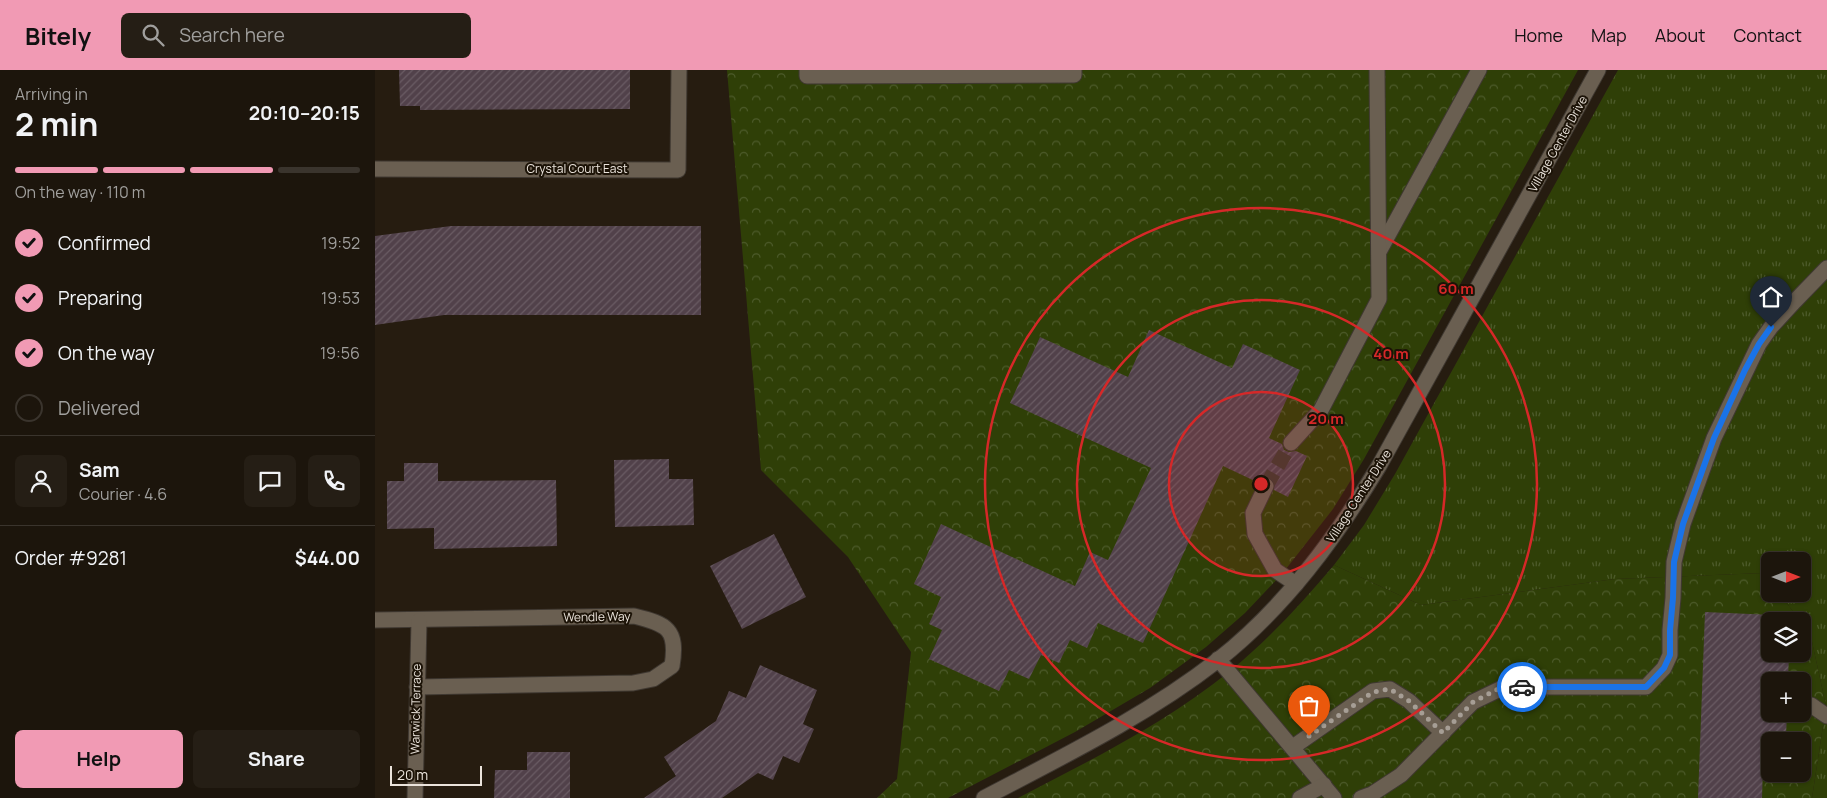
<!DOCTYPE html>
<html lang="en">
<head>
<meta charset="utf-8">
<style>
	:root { --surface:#1c150c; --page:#251e15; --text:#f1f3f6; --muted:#a09f9d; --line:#3a342d; --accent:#f19ab4 }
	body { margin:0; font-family:Manrope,sans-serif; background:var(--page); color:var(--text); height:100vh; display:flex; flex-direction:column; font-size:19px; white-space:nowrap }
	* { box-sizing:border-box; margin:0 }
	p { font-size:16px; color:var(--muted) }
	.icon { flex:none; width:28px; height:28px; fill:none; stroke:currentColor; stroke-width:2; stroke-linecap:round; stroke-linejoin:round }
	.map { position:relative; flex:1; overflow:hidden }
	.details { display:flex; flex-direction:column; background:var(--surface); width:375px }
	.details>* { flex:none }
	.needle { width:32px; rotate:90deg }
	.tools { position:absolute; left:1386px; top:482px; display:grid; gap:10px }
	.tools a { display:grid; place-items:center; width:50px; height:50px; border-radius:8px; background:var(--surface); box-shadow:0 1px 4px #0004,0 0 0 1px var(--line); font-size:25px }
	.scale { position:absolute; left:15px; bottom:12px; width:92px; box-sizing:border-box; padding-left:5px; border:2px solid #ebe4dc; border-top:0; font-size:14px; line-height:18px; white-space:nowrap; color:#ebe4dc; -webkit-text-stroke:4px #1c1307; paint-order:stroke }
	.pin { position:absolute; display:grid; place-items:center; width:42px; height:42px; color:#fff; margin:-51px -21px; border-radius:50% 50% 50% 0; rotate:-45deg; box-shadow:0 0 5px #0007 }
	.pin .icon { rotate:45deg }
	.courier { position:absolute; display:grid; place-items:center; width:50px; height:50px; margin:-25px; border:4px solid #1a73e8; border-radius:50%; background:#fff; color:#222; box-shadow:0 1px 6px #0007 }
	.overview em { font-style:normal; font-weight:700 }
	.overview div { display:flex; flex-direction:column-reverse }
	.overview { display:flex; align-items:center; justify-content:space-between; height:85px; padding:0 15px }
	h1 { font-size:32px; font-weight:700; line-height:38px }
	.bar { display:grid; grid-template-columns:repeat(4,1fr); gap:8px 5px; align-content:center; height:60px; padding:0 15px }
	.bar i { height:6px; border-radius:4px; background:var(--line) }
	.bar .current { background:var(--accent) }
	.bar p { grid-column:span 4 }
	.line { display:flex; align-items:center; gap:12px; padding:0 15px; border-top:1px solid var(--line) }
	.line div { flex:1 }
	.round { display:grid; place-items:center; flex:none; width:52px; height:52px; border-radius:8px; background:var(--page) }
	ol { padding:0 15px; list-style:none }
	li { display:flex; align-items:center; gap:15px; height:55px }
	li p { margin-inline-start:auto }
	li .icon { padding:5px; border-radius:50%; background:var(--accent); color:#111; stroke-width:4 }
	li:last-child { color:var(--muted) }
	li i { width:28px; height:28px; border:2px solid var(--line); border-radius:50% }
	.cta { display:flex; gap:10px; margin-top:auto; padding:10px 15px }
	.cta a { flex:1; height:58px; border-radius:8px; background:var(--accent); color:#111; font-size:20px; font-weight:700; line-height:58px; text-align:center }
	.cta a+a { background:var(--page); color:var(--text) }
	header { display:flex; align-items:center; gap:30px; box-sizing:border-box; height:70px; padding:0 25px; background:var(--accent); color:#111 }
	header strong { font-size:24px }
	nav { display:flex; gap:28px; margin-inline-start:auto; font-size:18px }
	.search { width:350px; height:45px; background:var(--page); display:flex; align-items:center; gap:12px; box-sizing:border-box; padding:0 18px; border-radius:8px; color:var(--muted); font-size:19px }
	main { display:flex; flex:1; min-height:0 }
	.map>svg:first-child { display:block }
	.grass { fill:url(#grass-tufts) }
	.park { fill:url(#park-crowns); fill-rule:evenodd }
	.building { fill:url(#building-hatch) }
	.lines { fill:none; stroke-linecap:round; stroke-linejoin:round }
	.minor-tunnel { stroke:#443a2f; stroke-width:15; stroke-dasharray:15 8; stroke-linecap:butt }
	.minor-casing { stroke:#3f3831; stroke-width:17 }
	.minor { stroke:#6a5f51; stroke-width:15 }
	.done { stroke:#a69e95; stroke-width:5; stroke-dasharray:0 9 }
	.route { stroke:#1a73e8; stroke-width:6 }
	.ring { fill:none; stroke:#d62828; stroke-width:2.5 }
	.labels { text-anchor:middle; stroke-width:4; stroke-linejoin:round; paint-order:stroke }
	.street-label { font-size:12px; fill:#ebe4dc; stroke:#1c1307 }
	.centre { fill:#d62828; stroke:#1c1307; stroke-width:2.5 }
	.ring-label { font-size:15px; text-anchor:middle; font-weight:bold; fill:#d62828; stroke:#1c1307; stroke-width:4; stroke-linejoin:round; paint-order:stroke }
</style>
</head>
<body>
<header>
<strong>Bitely</strong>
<div class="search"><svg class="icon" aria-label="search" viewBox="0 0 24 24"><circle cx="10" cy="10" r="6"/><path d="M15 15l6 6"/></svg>Search here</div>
<nav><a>Home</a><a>Map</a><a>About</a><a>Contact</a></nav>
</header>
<main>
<section class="details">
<div class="overview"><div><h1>2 min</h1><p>Arriving in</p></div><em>20:10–20:15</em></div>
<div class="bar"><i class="current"></i><i class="current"></i><i class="current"></i><i></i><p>On the way · 110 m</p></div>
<ol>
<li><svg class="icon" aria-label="check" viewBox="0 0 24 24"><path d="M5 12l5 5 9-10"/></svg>Confirmed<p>19:52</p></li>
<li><svg class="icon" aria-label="check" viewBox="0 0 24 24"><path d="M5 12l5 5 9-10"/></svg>Preparing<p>19:53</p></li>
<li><svg class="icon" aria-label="check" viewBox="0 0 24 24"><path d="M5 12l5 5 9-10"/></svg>On the way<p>19:56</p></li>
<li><i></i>Delivered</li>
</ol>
<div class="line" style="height:90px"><a class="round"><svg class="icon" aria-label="person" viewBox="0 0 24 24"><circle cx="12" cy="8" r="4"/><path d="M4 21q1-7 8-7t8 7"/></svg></a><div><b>Sam</b><p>Courier · 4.6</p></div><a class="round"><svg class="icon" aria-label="chat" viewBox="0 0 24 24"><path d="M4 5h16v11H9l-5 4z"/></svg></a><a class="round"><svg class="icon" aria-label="phone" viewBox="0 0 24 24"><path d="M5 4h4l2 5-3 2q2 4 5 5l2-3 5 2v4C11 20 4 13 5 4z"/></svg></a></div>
<div class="line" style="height:65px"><div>Order #9281</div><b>$44.00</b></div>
<div class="cta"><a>Help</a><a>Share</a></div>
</section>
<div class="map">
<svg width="1452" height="728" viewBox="0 0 1452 728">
	<defs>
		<pattern id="grass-tufts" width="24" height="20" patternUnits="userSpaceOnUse" patternTransform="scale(1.25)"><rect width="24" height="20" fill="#2f3f07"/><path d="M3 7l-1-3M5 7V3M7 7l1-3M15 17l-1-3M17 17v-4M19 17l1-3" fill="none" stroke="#4d5b2b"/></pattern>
		<pattern id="park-crowns" width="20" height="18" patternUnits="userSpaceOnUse" patternTransform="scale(1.25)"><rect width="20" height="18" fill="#2f3f07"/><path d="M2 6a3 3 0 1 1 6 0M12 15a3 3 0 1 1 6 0" fill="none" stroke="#4d5b2b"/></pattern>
		<pattern id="building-hatch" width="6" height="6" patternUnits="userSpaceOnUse" patternTransform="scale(1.25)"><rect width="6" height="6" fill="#51414a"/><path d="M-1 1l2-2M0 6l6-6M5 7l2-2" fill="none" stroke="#6a5c64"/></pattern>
	</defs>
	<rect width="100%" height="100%" fill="#261c10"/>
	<path class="grass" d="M 1243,0 L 1452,0 L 1452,728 L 1437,728 L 1451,636 L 1436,567 L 1428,555 L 1428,551 L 1425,551 L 1405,524 L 1428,524 L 1428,491 L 1395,491 L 1395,511 L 1389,503 L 1240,509 L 1046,535 L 959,495 L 989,455 L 1020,404 Z"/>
	<g class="park">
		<path d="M 352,0 L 1203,0 L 989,389 L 958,439 L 907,504 L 870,543 L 831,577 L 775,618 L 700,662 L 573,728 L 502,728 L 522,709 L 536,582 L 473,487 L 386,400 Z"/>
		<path d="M 959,495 L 1046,535 L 1240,509 L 1389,503 L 1395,511 L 1395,524 L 1405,524 L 1425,551 L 1395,551 L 1395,584 L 1428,584 L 1428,555 L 1436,567 L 1451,636 L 1437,728 L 643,728 C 716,690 791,653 855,601 C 893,570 927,533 959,495 ZM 1395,611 L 1428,611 L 1428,644 L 1395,644 ZM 1395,671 L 1428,671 L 1428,704 L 1395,704 Z"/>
	</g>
	<g class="building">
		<path d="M 24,0 L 255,0 L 255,39 L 45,40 L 45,36 L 25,36 Z"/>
		<path d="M 76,156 L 326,156 L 326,245 L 69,245 L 0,255 L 0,166 Z"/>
		<path d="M 774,260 L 857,298 L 868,274 L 925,300 L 894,368 L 907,374 L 909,380 L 914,382 L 921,381 L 932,386 L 913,427 L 899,420 L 899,411 L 895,407 L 886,408 L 882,412 L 848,396 L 768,573 L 723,553 L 712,578 L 695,570 L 684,593 L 666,585 L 654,609 L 634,600 L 624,621 L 554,589 L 567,560 L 554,554 L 566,527 L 539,514 L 566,454 L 700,516 L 715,482 L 733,490 L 776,398 L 635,333 L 665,267 L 753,307 Z"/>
		<path d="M 294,389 L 294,409 L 318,409 L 319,455 L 240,457 L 239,390 Z"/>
		<path d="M 29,393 L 63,393 L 63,411 L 181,410 L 182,476 L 59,479 L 59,458 L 12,459 L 12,411 L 29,411 Z"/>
		<path d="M 399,464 L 431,527 L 367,559 L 335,496 Z"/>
		<path d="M 1330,542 L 1398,545 L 1398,551 L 1395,551 L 1395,584 L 1414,584 L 1413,611 L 1395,611 L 1395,644 L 1412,644 L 1411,666 L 1389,665 L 1387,728 L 1323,728 Z"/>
		<path d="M 385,595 L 442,620 L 428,654 L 439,659 L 424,693 L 408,686 L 398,710 L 383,703 L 347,728 L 269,728 L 301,706 L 289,687 L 341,651 L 354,621 L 371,628 Z"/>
		<path d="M 152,682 L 195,682 L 195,728 L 119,728 L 120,700 L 152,700 Z"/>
	</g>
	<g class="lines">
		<path class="minor-tunnel" d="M 891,416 L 916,373"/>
		<defs>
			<g id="minor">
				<path d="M 432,0 L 432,6 L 699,5 L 699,0"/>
				<path d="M 0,99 L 303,100 L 304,0"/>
				<path d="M 1005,180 L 1104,0"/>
				<path d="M 916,373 L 946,340 L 1004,229 L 1002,0"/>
				<path d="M 891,416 L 878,443 L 880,464 L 900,500 L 921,514"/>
				<path d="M 0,550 L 259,546 C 292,554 303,559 297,596 L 278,609 L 258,613 L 42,617"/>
				<path d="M 843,589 L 959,728"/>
				<path d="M 1436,635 L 1452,646"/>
				<path d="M 918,677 L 998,621 L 1015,619 L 1034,631 L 1068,663"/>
				<path d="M 40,728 L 44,551"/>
				<path d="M 609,728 C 689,686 771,646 843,590 C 910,537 960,469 1004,396 L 1223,0"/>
				<path d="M 925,728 L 949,715"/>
				<path d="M 986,728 L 997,724 L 1026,705 L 1098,632 L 1129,617 L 1271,617 L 1289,598 L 1295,585 L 1295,560 L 1298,528 L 1299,492 L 1308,454 L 1339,368 L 1384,274 L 1396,257 L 1420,231 L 1452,198"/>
			</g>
		</defs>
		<use href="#minor" class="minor-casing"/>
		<use href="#minor" class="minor"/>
	</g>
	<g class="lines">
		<path class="done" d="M 934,666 L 998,622 L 1015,619 L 1034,631 L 1068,663 L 1098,632 L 1129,616 L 1147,617"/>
		<path class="route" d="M 1147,617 L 1271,617 L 1289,598 L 1295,585 L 1295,560 L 1298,528 L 1299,492 L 1308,454 L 1339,368 L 1370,300 L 1384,274 L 1396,257"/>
	</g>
	<circle cx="886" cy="414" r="92" fill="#d62828" fill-opacity=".12"/>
	<g class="ring">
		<circle cx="886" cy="414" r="92"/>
		<circle cx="886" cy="414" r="184"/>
		<circle cx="886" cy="414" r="276"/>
	</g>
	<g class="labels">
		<g class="street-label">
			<text transform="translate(1183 74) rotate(-61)" y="4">Village Center Drive</text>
			<text x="202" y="103">Crystal Court East</text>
			<text transform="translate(984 426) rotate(-57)" y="4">Village Center Drive</text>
			<text transform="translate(222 547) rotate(-1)" y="4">Wendle Way</text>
			<text transform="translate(41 639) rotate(-89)" y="4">Warwick Terrace</text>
		</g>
	</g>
	<circle cx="886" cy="414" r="8" class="centre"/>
	<g class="ring-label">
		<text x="1081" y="224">60 m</text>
		<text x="1016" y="289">40 m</text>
		<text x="951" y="354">20 m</text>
	</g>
</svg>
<div class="tools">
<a><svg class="needle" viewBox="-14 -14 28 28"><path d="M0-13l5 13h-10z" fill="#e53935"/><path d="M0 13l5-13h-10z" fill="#a09f9d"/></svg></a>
<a><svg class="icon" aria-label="layers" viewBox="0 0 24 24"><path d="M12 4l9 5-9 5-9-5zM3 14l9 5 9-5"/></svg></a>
<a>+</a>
<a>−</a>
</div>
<div class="scale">20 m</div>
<div class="pin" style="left:934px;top:666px;background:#ea580c"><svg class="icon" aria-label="bag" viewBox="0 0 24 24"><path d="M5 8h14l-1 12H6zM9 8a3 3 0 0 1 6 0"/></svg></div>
<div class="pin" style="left:1396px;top:257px;background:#1f2937"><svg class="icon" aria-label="home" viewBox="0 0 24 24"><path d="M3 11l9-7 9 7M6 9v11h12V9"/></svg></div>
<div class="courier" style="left:1147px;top:617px"><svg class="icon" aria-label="car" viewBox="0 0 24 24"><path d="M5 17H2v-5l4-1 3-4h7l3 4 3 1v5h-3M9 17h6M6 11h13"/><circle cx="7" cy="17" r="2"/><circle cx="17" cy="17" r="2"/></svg></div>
</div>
</main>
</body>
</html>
